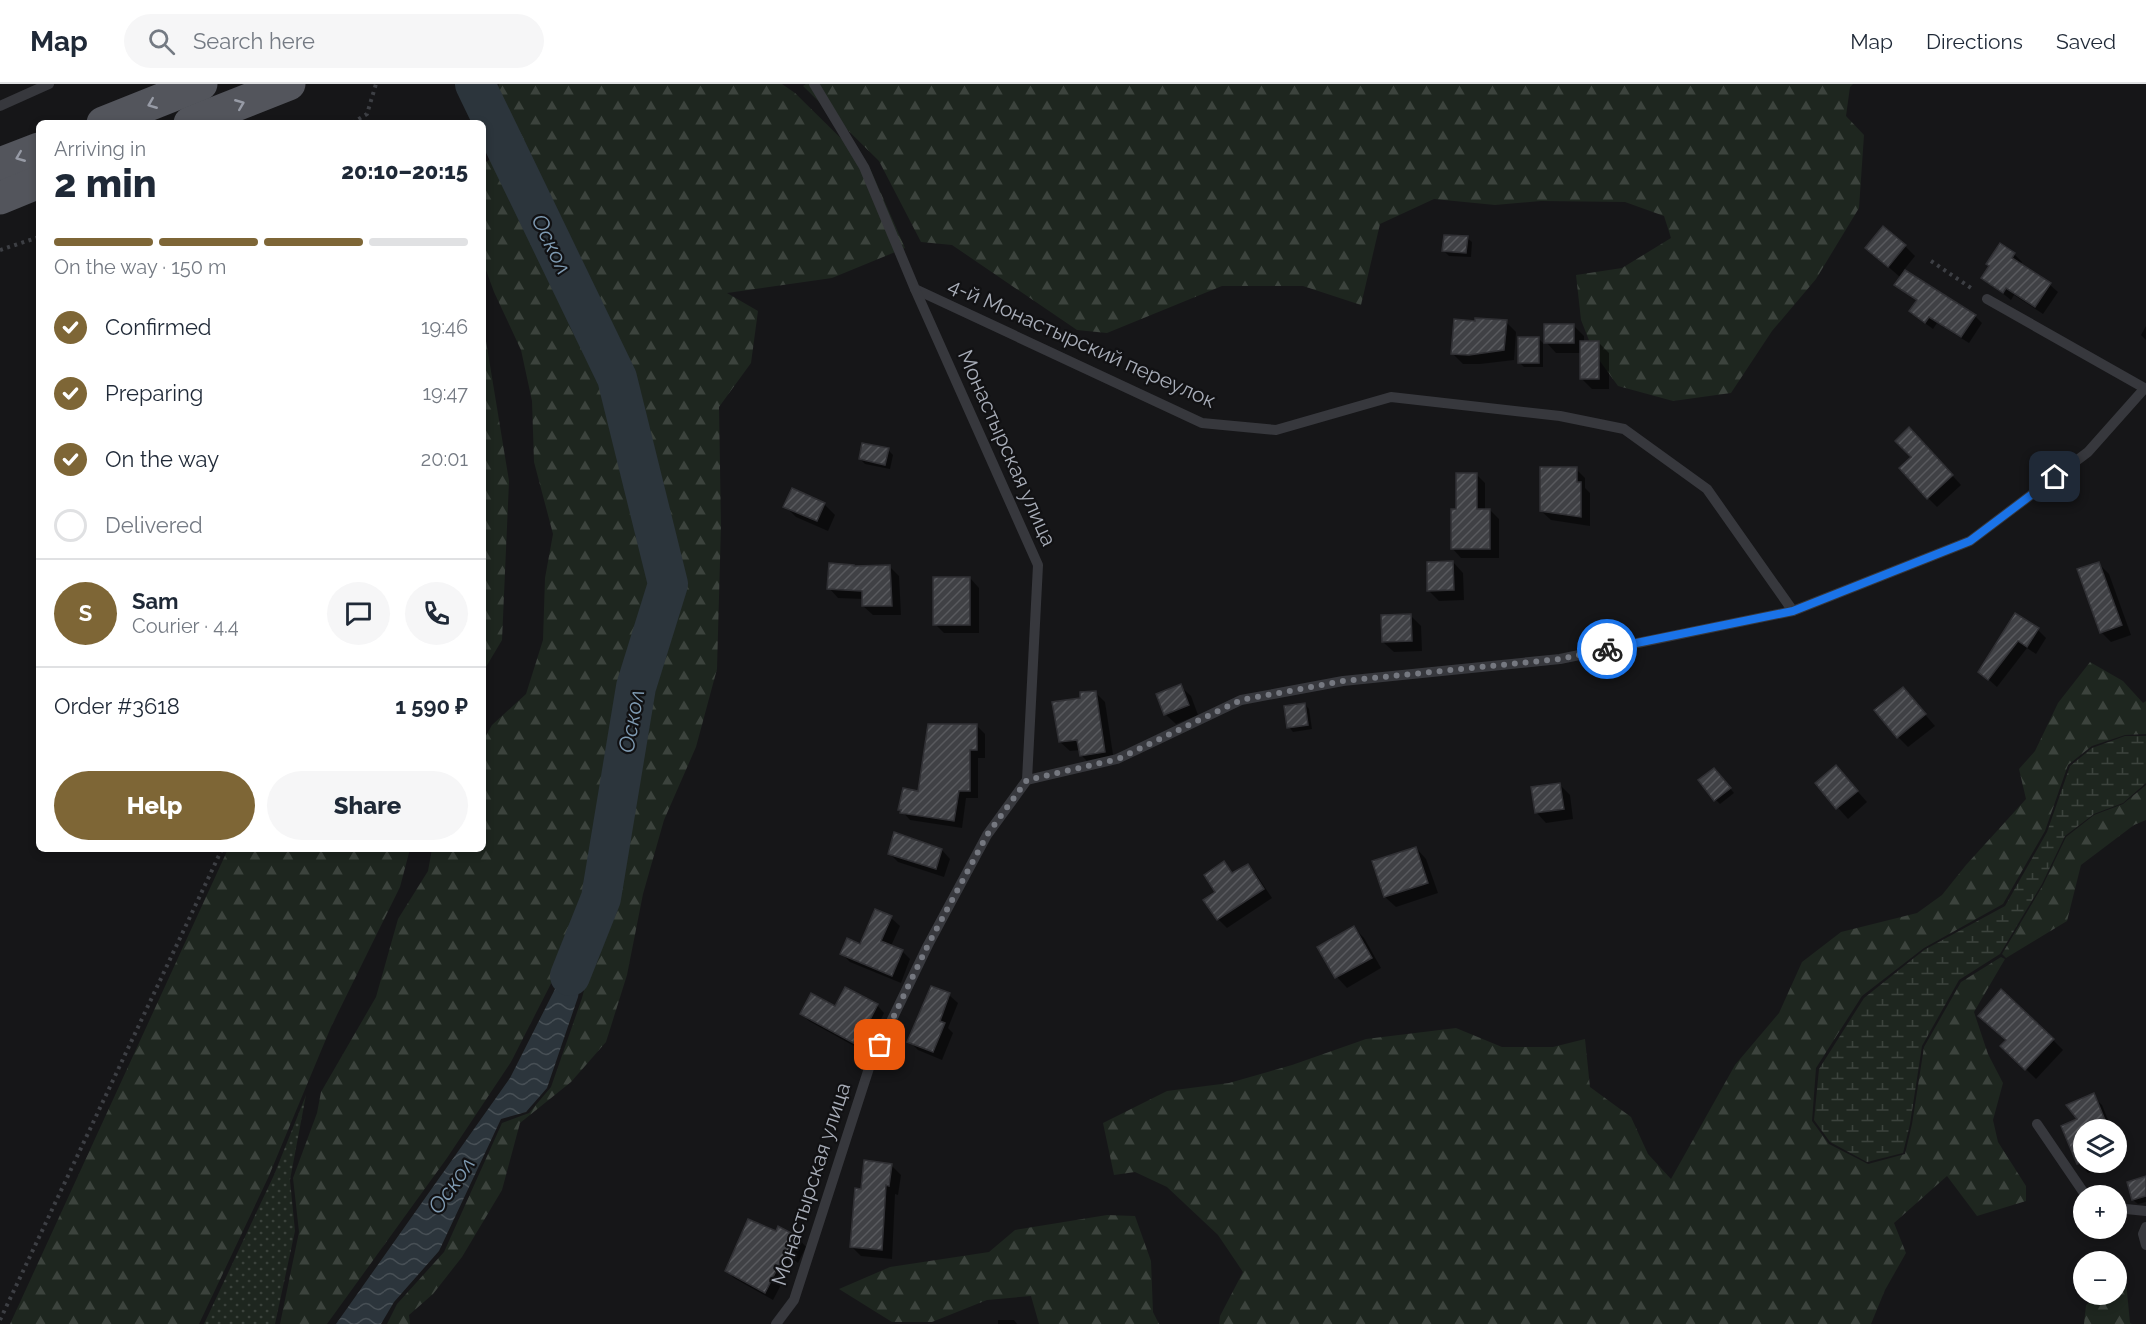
<!DOCTYPE html>
<html lang="en">
<head>
<meta charset="utf-8">
<style>
	:root { --surface:#fff; --page:#f6f6f7; --text:#1f2937; --muted:#747a83; --line:#e0e1e3; --accent:#7e6636 }
	body { margin:0; font-family:Raleway,sans-serif; background:var(--page); color:var(--text); height:100vh; display:flex; flex-direction:column; font-size:22px; white-space:nowrap }
	* { box-sizing:border-box; margin:0 }
	p { font-size:20px; color:var(--muted) }
	.icon { flex:none; width:33px; height:33px; fill:none; stroke:currentColor; stroke-width:2; stroke-linecap:round; stroke-linejoin:round }
	.map { position:relative; flex:1; overflow:hidden }
	.side { position:absolute; left:36px; top:36px; width:450px; height:732px; display:flex; flex-direction:column; background:var(--surface); border-radius:9px; box-shadow:0 3px 9px #0003 }
	.side>* { flex:none }
	.tools { position:absolute; left:2073px; top:1035px; display:grid; gap:12px }
	.tools a { display:grid; place-items:center; width:54px; height:54px; border-radius:50%; background:var(--surface); box-shadow:0 3px 9px #0003; font-size:30px }
	.pin { position:absolute; display:grid; place-items:center; width:51px; height:51px; color:#fff; margin:-26px; border-radius:12px; box-shadow:0 3px 9px #0006 }
	.courier { position:absolute; display:grid; place-items:center; width:60px; height:60px; margin:-30px; border:4px solid #1a73e8; border-radius:50%; background:#fff; color:#222; box-shadow:0 2px 8px #0007 }
	.head em { font-style:normal; font-weight:800 }
	.head div { display:flex; flex-direction:column-reverse }
	.head { display:flex; align-items:center; justify-content:space-between; height:102px; padding:0 18px }
	h1 { font-size:39px; font-weight:800; line-height:45px }
	.bar { display:grid; grid-template-columns:repeat(4,1fr); gap:9px 6px; align-content:center; height:72px; padding:0 18px }
	.bar i { height:8px; border-radius:4px; background:var(--line) }
	.bar .active { background:var(--accent) }
	.bar p { grid-column:span 4 }
	.line { display:flex; align-items:center; gap:15px; padding:0 18px; border-top:2px solid var(--line) }
	.line div { flex:1 }
	.round { display:grid; place-items:center; flex:none; width:63px; height:63px; border-radius:32px; background:var(--page) }
	ol { padding:0 18px; list-style:none }
	li { display:flex; align-items:center; gap:18px; height:66px }
	li p { margin-inline-start:auto }
	li .icon { padding:6px; border-radius:50%; background:var(--accent); color:#fff; stroke-width:4 }
	li:last-child { color:var(--muted) }
	li i { width:33px; height:33px; border:3px solid var(--line); border-radius:50% }
	.primary-button { display:flex; gap:12px; margin-top:auto; padding:12px 18px }
	.primary-button a { flex:1; height:69px; border-radius:36px; background:var(--accent); color:#fff; font-size:24px; font-weight:800; line-height:69px; text-align:center }
	.primary-button a+a { background:var(--page); color:var(--text) }
	header { display:flex; align-items:center; gap:36px; box-sizing:border-box; height:84px; padding:0 30px; background:var(--surface); border-bottom:2px solid var(--line) }
	header strong { font-size:28px }
	nav { display:flex; gap:33px; margin-inline-start:auto; font-size:21px }
	.search { width:420px; height:54px; background:var(--page); display:flex; align-items:center; gap:15px; box-sizing:border-box; padding:0 21px; border-radius:33px; color:var(--muted); font-size:22px }
	.map>svg:first-child { display:block }
	.grass { fill:url(#grass-dots) }
	.forest { fill:url(#forest-firs) }
	.wetland { fill:url(#wetland-marsh) }
	.water { fill:url(#water-waves) }
	.shadow { fill:#0007 }
	.lines { fill:none; stroke-linecap:round; stroke-linejoin:round }
	.river { stroke:#2c353c; stroke-width:40 }
	.building { fill:url(#building-hatch); stroke:#303034; stroke-width:1.5 }
	.path { stroke:#3d3f44; stroke-width:4; stroke-dasharray:3 4.5; stroke-linecap:butt }
	.service { stroke:#37383d; stroke-width:10 }
	.primary { stroke:#53555c; stroke-width:33 }
	.oneway { stroke:#979ba6 }
	.done { stroke:#757880; stroke-width:6; stroke-dasharray:0 10.8 }
	.route { stroke:#1a73e8; stroke-width:8 }
	.labels { text-anchor:middle; stroke-width:4.5; stroke-linejoin:round; paint-order:stroke }
	.street-label { font-size:21px; fill:#a8adb8; stroke:#111113 }
	.water-label { font-size:22px; font-style:italic; fill:#7f9bb3; stroke:#111113 }
</style>
</head>
<body>
<header>
<strong>Map</strong>
<div class="search"><svg class="icon" aria-label="search" viewBox="0 0 24 24"><circle cx="10" cy="10" r="6"/><path d="M15 15l6 6"/></svg>Search here</div>
<nav><a>Map</a><a>Directions</a><a>Saved</a></nav>
</header>
<div class="map">
<svg width="2146" height="1240" viewBox="0 0 2146 1240">
	<defs>
		<pattern id="grass-dots" width="8" height="8" patternUnits="userSpaceOnUse" patternTransform="scale(1.5)"><rect width="8" height="8" fill="#1e261f"/><path d="M2 2h.1M6 6h.1" fill="none" stroke="#3c433d" stroke-width="1.8" stroke-linecap="round"/></pattern>
		<pattern id="forest-firs" width="22" height="20" patternUnits="userSpaceOnUse" patternTransform="scale(1.5)"><rect width="22" height="20" fill="#1e261f"/><path d="M5 1l3.5 6h-7zM16 11l3.5 6h-7z" fill="#3c433d"/></pattern>
		<pattern id="wetland-marsh" width="20" height="14" patternUnits="userSpaceOnUse" patternTransform="scale(1.5)"><rect width="20" height="14" fill="#1e261f"/><path d="M1 5h8M5 5V1M11 12h8M15 12V8" fill="none" stroke="#3c433d"/></pattern>
		<pattern id="water-waves" width="16" height="10" patternUnits="userSpaceOnUse" patternTransform="scale(1.5)"><rect width="16" height="10" fill="#2c353c"/><path d="M0 5q4-4 8 0t8 0" fill="none" stroke="#485056"/></pattern>
		<pattern id="building-hatch" width="6" height="6" patternUnits="userSpaceOnUse" patternTransform="scale(1.5)"><rect width="6" height="6" fill="#404145"/><path d="M-1 1l2-2M0 6l6-6M5 7l2-2" fill="none" stroke="#595a5e"/></pattern>
	</defs>
	<rect width="100%" height="100%" fill="#161618"/>
	<path class="grass" d="M 306,1011 L 290,1096 L 295,1147 L 275,1240 L 204,1240 L 274,1091 Z"/>
	<g class="forest">
		<path d="M 499,0 L 782,0 L 795,9 L 869,82 L 905,164 L 832,194 L 727,209 L 758,227 L 751,279 L 719,323 L 721,441 L 717,585 L 696,663 L 664,736 L 643,810 L 627,891 L 606,958 L 571,998 L 520,1039 L 502,1106 L 462,1173 L 433,1210 L 409,1231 L 410,1240 L 387,1240 L 397,1220 L 444,1168 L 502,1039 L 529,1029 L 551,1003 L 582,914 L 608,815 L 645,606 L 676,498 L 624,292 L 492,27 Z"/>
		<path d="M 806,0 L 1853,0 L 1850,3 L 1846,32 L 1864,51 L 1859,124 L 1816,195 L 1772,247 L 1731,309 L 1673,317 L 1618,302 L 1594,269 L 1581,236 L 1576,191 L 1622,184 L 1671,154 L 1664,132 L 1625,118 L 1541,117 L 1495,121 L 1434,115 L 1380,140 L 1361,221 L 1303,202 L 1222,202 L 1107,249 L 1077,246 L 952,161 L 921,158 L 879,77 L 803,2 Z"/>
		<path d="M 494,74 L 608,312 L 655,501 L 626,595 L 595,789 L 562,878 L 511,978 L 447,1074 L 327,1240 L 280,1240 L 299,1148 L 293,1094 L 317,1029 L 321,1008 L 376,913 L 398,835 L 428,787 L 432,765 L 483,765 L 483,657 L 492,641 L 526,610 L 543,556 L 545,494 L 553,450 L 534,378 L 532,317 L 521,266 L 494,208 L 483,178 L 483,79 Z"/>
		<path d="M 483,251 L 486,257 L 509,397 L 502,556 L 483,588 Z"/>
		<path d="M 2090,578 L 2123,597 L 2143,619 L 2146,617 L 2146,650 L 2125,651 L 2092,662 L 2068,681 L 2045,747 L 2003,820 L 1924,864 L 1862,912 L 1816,984 L 1812,1037 L 1829,1060 L 1868,1080 L 1905,1070 L 1912,1040 L 1924,963 L 1961,898 L 2001,873 L 2005,875 L 1974,928 L 1988,970 L 2003,999 L 1993,1036 L 1998,1058 L 2026,1102 L 2026,1117 L 1977,1132 L 1947,1092 L 1894,1139 L 1906,1169 L 1885,1206 L 1871,1240 L 1219,1240 L 1220,1232 L 1243,1188 L 1218,1151 L 1167,1103 L 1135,1088 L 1114,1091 L 1103,1039 L 1167,1007 L 1229,999 L 1292,981 L 1366,955 L 1456,944 L 1502,963 L 1553,963 L 1585,955 L 1590,1003 L 1631,1033 L 1648,1070 L 1671,1095 L 1735,981 L 1779,929 L 1802,878 L 1841,848 L 1917,829 L 1942,811 L 1966,781 L 2026,715 L 2019,685 L 2035,667 L 2058,619 Z"/>
		<path d="M 2146,701 L 2146,736 L 2134,741 L 2081,781 L 2067,837 L 2006,874 L 2002,870 L 2043,801 L 2066,753 L 2094,731 L 2123,720 Z"/>
		<path d="M 228,765 L 410,765 L 400,803 L 331,943 L 268,1094 L 199,1240 L 10,1240 Z"/>
		<path d="M 1107,1131 L 1135,1132 L 1151,1177 L 1153,1228 L 1159,1240 L 1039,1240 L 1031,1212 L 987,1216 L 932,1238 L 892,1238 L 839,1205 L 890,1183 L 989,1168 L 1015,1146 Z"/>
		<path d="M 2125,1187 L 2130,1239 L 2132,1240 L 2084,1240 L 2086,1221 L 2098,1211 L 2116,1210 L 2117,1195 Z"/>
	</g>
	<path class="wetland" d="M 2125,652 L 2146,652 L 2146,699 L 2123,719 L 2094,730 L 2065,752 L 2042,800 L 2000,870 L 1959,896 L 1922,962 L 1910,1040 L 1903,1069 L 1867,1078 L 1830,1058 L 1814,1036 L 1819,985 L 1864,914 L 1924,866 L 2005,822 L 2047,748 L 2070,682 L 2092,664 Z"/>
	<path class="water" d="M 593,830 L 578,913 L 547,1004 L 526,1028 L 501,1035 L 439,1167 L 394,1218 L 381,1240 L 336,1240 L 510,994 Z"/>
	<g class="shadow">
		<path d="M 1467,154 L 1472,158 L 1471,173 L 1449,172 L 1444,167 Z"/>
		<path d="M 1905,162 L 1915,172 L 1903,187 L 1975,232 L 1982,239 L 1969,259 L 1937,239 L 1933,245 L 1918,234 L 1911,227 L 1918,218 L 1896,201 L 1901,194 L 1867,164 Z"/>
		<path d="M 2014,170 L 2022,178 L 2020,181 L 2050,201 L 2058,208 L 2043,230 L 2014,211 L 2011,216 L 1983,194 L 1991,182 Z"/>
		<path d="M 1476,238 L 1506,238 L 1516,248 L 1514,276 L 1480,280 L 1463,280 L 1453,270 Z"/>
		<path d="M 1574,242 L 1584,252 L 1584,258 L 1598,258 L 1609,269 L 1609,305 L 1592,305 L 1582,295 L 1582,269 L 1556,269 L 1546,258 Z"/>
		<path d="M 2146,242 L 2146,256 L 2141,251 Z"/>
		<path d="M 1538,254 L 1543,259 L 1543,283 L 1524,283 L 1519,278 Z"/>
		<path d="M 1918,354 L 1961,401 L 1937,423 L 1928,414 L 1913,374 Z"/>
		<path d="M 888,366 L 893,371 L 890,385 L 865,380 L 860,375 Z"/>
		<path d="M 1576,385 L 1585,394 L 1585,404 L 1590,409 L 1590,442 L 1551,436 L 1541,427 Z"/>
		<path d="M 1476,390 L 1485,399 L 1485,426 L 1490,426 L 1499,435 L 1499,474 L 1461,474 L 1452,464 L 1458,426 Z"/>
		<path d="M 824,420 L 835,431 L 828,447 L 796,433 L 785,422 Z"/>
		<path d="M 1453,478 L 1463,489 L 1464,516 L 1439,517 L 1429,507 Z"/>
		<path d="M 2098,479 L 2109,490 L 2131,551 L 2111,558 L 2101,548 Z"/>
		<path d="M 830,481 L 890,483 L 899,492 L 901,531 L 873,531 L 863,522 L 863,515 L 838,514 L 829,504 Z"/>
		<path d="M 970,494 L 979,504 L 979,549 L 944,549 L 935,540 Z"/>
		<path d="M 1410,531 L 1421,542 L 1422,567 L 1394,568 L 1383,558 Z"/>
		<path d="M 2016,531 L 2038,546 L 2046,554 L 2036,570 L 2027,564 L 1997,603 L 1980,588 Z"/>
		<path d="M 1180,602 L 1191,612 L 1198,631 L 1176,640 L 1165,630 Z"/>
		<path d="M 1903,605 L 1935,642 L 1908,663 L 1898,653 Z"/>
		<path d="M 1095,608 L 1105,618 L 1114,677 L 1091,681 L 1081,671 L 1081,666 L 1070,667 L 1060,658 L 1082,615 Z"/>
		<path d="M 1305,620 L 1309,625 L 1312,645 L 1293,648 L 1289,643 Z"/>
		<path d="M 977,642 L 985,650 L 985,674 L 978,674 L 978,714 L 966,714 L 962,744 L 910,736 L 900,725 L 919,709 Z"/>
		<path d="M 1836,683 L 1867,718 L 1848,735 L 1817,700 Z"/>
		<path d="M 1719,691 L 1734,709 L 1720,720 L 1716,716 Z"/>
		<path d="M 1560,701 L 1570,711 L 1573,735 L 1546,739 L 1536,728 Z"/>
		<path d="M 895,750 L 942,766 L 950,775 L 944,793 L 898,778 L 889,769 Z"/>
		<path d="M 1416,764 L 1426,775 L 1438,809 L 1396,823 L 1385,813 L 1374,778 Z"/>
		<path d="M 1224,779 L 1234,790 L 1247,781 L 1256,790 L 1272,814 L 1227,844 L 1218,835 L 1205,816 L 1217,808 Z"/>
		<path d="M 891,834 L 900,842 L 891,862 L 902,867 L 910,875 L 901,899 L 850,878 L 842,870 L 861,862 Z"/>
		<path d="M 1354,844 L 1364,854 L 1381,884 L 1347,904 L 1337,893 L 1319,863 Z"/>
		<path d="M 949,911 L 958,919 L 948,944 L 953,949 L 942,976 L 918,966 L 909,957 Z"/>
		<path d="M 877,921 L 884,929 L 865,968 L 809,937 L 802,930 L 836,924 Z"/>
		<path d="M 2053,956 L 2063,966 L 2036,995 L 2002,962 Z"/>
		<path d="M 2092,1012 L 2102,1021 L 2112,1046 L 2084,1046 L 2084,1078 L 2114,1078 L 2088,1089 L 2079,1079 L 2079,1036 Z"/>
		<path d="M 2116,1055 L 2125,1074 L 2116,1077 Z"/>
		<path d="M 891,1081 L 901,1091 L 898,1111 L 895,1110 L 892,1175 L 861,1172 L 852,1163 L 862,1106 Z"/>
		<path d="M 2146,1094 L 2146,1118 L 2138,1120 L 2133,1116 L 2128,1099 Z"/>
		<path d="M 779,1144 L 799,1155 L 806,1163 L 798,1179 L 794,1176 L 773,1216 L 734,1194 L 726,1186 L 777,1149 Z"/>
		<path d="M 998,1236 L 1014,1236 L 1017,1240 L 998,1240 Z"/>
	</g>
	<g class="lines">
		<path class="river" d="M 475,0 L 617,294 L 668,500 L 636,603 L 601,814 L 570,892"/>
	</g>
	<g class="building">
		<path d="M 1883,142 L 1906,161 L 1888,183 L 1865,164 Z"/>
		<path d="M 1444,151 L 1468,152 L 1466,169 L 1442,167 Z"/>
		<path d="M 2000,159 L 2015,169 L 2012,174 L 2051,199 L 2035,223 L 2006,204 L 2003,209 L 1981,194 L 1989,182 L 1986,180 Z"/>
		<path d="M 1905,186 L 1976,231 L 1961,253 L 1929,233 L 1925,239 L 1909,227 L 1917,216 L 1894,201 Z"/>
		<path d="M 1475,234 L 1507,236 L 1504,266 L 1469,271 L 1451,270 L 1454,235 L 1475,237 Z"/>
		<rect x="1544" y="240" width="30" height="19"/>
		<rect x="1518" y="253" width="21" height="26"/>
		<rect x="1580" y="257" width="19" height="38"/>
		<path d="M 1909,343 L 1953,391 L 1927,415 L 1899,384 L 1911,373 L 1895,357 Z"/>
		<path d="M 862,359 L 889,364 L 885,381 L 859,375 Z"/>
		<path d="M 1540,383 L 1577,383 L 1577,398 L 1581,398 L 1581,433 L 1540,427 Z"/>
		<path d="M 1456,389 L 1477,389 L 1477,425 L 1490,425 L 1490,465 L 1451,465 L 1451,425 L 1456,425 Z"/>
		<path d="M 792,404 L 825,419 L 817,437 L 783,423 Z"/>
		<path d="M 1453,477 L 1454,506 L 1427,507 L 1427,478 Z"/>
		<path d="M 2099,478 L 2122,541 L 2100,549 L 2077,485 Z"/>
		<path d="M 829,479 L 854,481 L 854,482 L 890,481 L 892,522 L 862,522 L 862,507 L 827,505 Z"/>
		<rect x="933" y="493" width="37" height="48"/>
		<path d="M 2015,529 L 2039,544 L 2027,563 L 2018,557 L 1988,596 L 1978,588 Z"/>
		<path d="M 1411,530 L 1412,557 L 1382,558 L 1381,531 Z"/>
		<path d="M 1181,600 L 1189,621 L 1164,631 L 1156,610 Z"/>
		<path d="M 1903,603 L 1926,630 L 1897,654 L 1874,626 Z"/>
		<path d="M 1096,607 L 1105,668 L 1080,672 L 1077,656 L 1059,658 L 1052,618 L 1080,614 L 1080,608 Z"/>
		<path d="M 1305,619 L 1308,641 L 1287,644 L 1284,622 Z"/>
		<path d="M 928,640 L 977,640 L 977,666 L 970,666 L 970,707 L 959,707 L 954,737 L 900,729 L 901,726 L 898,726 L 903,704 L 918,707 Z"/>
		<path d="M 1836,681 L 1858,707 L 1836,725 L 1815,699 Z"/>
		<path d="M 1714,684 L 1731,704 L 1714,717 L 1698,696 Z"/>
		<path d="M 1560,699 L 1564,725 L 1535,729 L 1531,703 Z"/>
		<path d="M 894,748 L 942,765 L 936,785 L 888,770 Z"/>
		<path d="M 1416,763 L 1428,799 L 1384,813 L 1372,777 Z"/>
		<path d="M 1224,777 L 1232,789 L 1248,780 L 1264,805 L 1217,836 L 1203,816 L 1215,808 L 1204,791 Z"/>
		<path d="M 875,825 L 892,832 L 881,857 L 903,866 L 892,892 L 840,870 L 847,854 L 860,860 Z"/>
		<path d="M 1354,842 L 1372,874 L 1335,894 L 1317,863 Z"/>
		<path d="M 931,902 L 950,909 L 940,937 L 945,939 L 933,968 L 907,958 Z"/>
		<path d="M 845,903 L 878,920 L 857,961 L 800,930 L 811,909 L 835,922 Z"/>
		<path d="M 2001,905 L 2054,955 L 2025,986 L 2000,962 L 2006,956 L 1978,932 Z"/>
		<path d="M 2094,1009 L 2109,1046 L 2084,1046 L 2084,1078 L 2077,1080 L 2061,1042 L 2077,1035 L 2066,1021 Z"/>
		<path d="M 864,1076 L 892,1080 L 889,1102 L 886,1101 L 882,1166 L 850,1163 L 855,1104 L 861,1105 Z"/>
		<path d="M 2146,1092 L 2146,1112 L 2132,1116 L 2127,1098 Z"/>
		<path d="M 748,1135 L 776,1147 L 778,1142 L 799,1153 L 790,1172 L 785,1169 L 765,1209 L 725,1187 Z"/>
	</g>
	<g class="lines">
		<g class="path">
			<path d="M 352,39 L 367,30 L 376,0"/>
			<path d="M 0,166 L 39,153"/>
			<path d="M 1931,177 L 1974,206"/>
			<path d="M 0,1236 L 222,765"/>
		</g>
		<g class="service">
			<path d="M 0,22 L 49,0"/>
			<path d="M 915,205 L 1202,339 L 1276,346 L 1391,313 L 1560,332 L 1624,345 L 1707,405 L 1793,527"/>
			<path d="M 1987,215 L 2146,305"/>
			<path d="M 1027,696 L 1117,675 L 1241,616 L 1343,597 L 1560,575 L 1793,527 L 1970,457 L 2088,368 L 2144,305"/>
			<path d="M 2037,1040 L 2086,1112"/>
			<path d="M 2116,1124 L 2146,1127"/>
			<path d="M 2146,1143 L 2143,1150 L 2146,1161"/>
			<path d="M 776,1240 L 794,1216 L 870,981 L 928,861 L 987,751 L 1027,696 L 1038,481 L 915,205 L 864,83 L 814,0"/>
		</g>
		<g class="primary">
			<path d="M 103,39 L 201,0"/>
			<path d="M 190,39 L 289,0"/>
			<path d="M 0,80 L 39,65"/>
			<path d="M 0,114 L 39,98"/>
		</g>
	</g>
	<defs><path id="oneway-chevron" d="M-2-3.5L2.5 0L-2 3.5" fill="none" stroke-width="1.6" stroke-linecap="round" stroke-linejoin="round" transform="scale(1.5)"/></defs>
	<g class="oneway">
		<use href="#oneway-chevron" transform="translate(152 20) rotate(158)"/>
		<use href="#oneway-chevron" transform="translate(240 20) rotate(-22)"/>
		<use href="#oneway-chevron" transform="translate(20 73) rotate(158)"/>
	</g>
	<g class="lines">
		<path class="done" d="M 880,961 L 928,861 L 987,751 L 1027,696 L 1118,675 L 1241,616 L 1343,597 L 1560,575 L 1607,565"/>
		<path class="route" d="M 1607,565 L 1793,527 L 1970,457 L 2055,393"/>
	</g>
	<g class="labels">
		<g class="street-label">
			<text transform="translate(1082 259) rotate(24)" y="7">4-й Монастырский переулок</text>
			<text transform="translate(1007 364) rotate(66)" y="7">Монастырская улица</text>
			<text transform="translate(811 1100) rotate(-72)" y="7">Монастырская улица</text>
		</g>
		<g class="water-label">
			<text transform="translate(552 160) rotate(64)" y="8">Оскол</text>
			<text transform="translate(631 637) rotate(-80)" y="8">Оскол</text>
			<text transform="translate(451 1101) rotate(-55)" y="8">Оскол</text>
		</g>
	</g>
</svg>
<div class="tools">
<a><svg class="icon" aria-label="layers" viewBox="0 0 24 24"><path d="M12 4l9 5-9 5-9-5zM3 14l9 5 9-5"/></svg></a>
<a>+</a>
<a>−</a>
</div>
<div class="pin" style="left:880px;top:961px;background:#ea580c"><svg class="icon" aria-label="bag" viewBox="0 0 24 24"><path d="M5 8h14l-1 12H6zM9 8a3 3 0 0 1 6 0"/></svg></div>
<div class="pin" style="left:2055px;top:393px;background:#1f2937"><svg class="icon" aria-label="home" viewBox="0 0 24 24"><path d="M3 11l9-7 9 7M6 9v11h12V9"/></svg></div>
<div class="courier" style="left:1607px;top:565px"><svg class="icon" aria-label="bike" viewBox="0 0 24 24"><circle cx="6" cy="16" r="4"/><circle cx="18" cy="16" r="4"/><path d="M6 16l4-8h5l3 8M10 8l3 8H6M13 5h3"/></svg></div>
<section class="side">
<div class="head"><div><h1>2 min</h1><p>Arriving in</p></div><em>20:10–20:15</em></div>
<div class="bar"><i class="active"></i><i class="active"></i><i class="active"></i><i></i><p>On the way · 150 m</p></div>
<ol>
<li><svg class="icon" aria-label="check" viewBox="0 0 24 24"><path d="M5 12l5 5 9-10"/></svg>Confirmed<p>19:46</p></li>
<li><svg class="icon" aria-label="check" viewBox="0 0 24 24"><path d="M5 12l5 5 9-10"/></svg>Preparing<p>19:47</p></li>
<li><svg class="icon" aria-label="check" viewBox="0 0 24 24"><path d="M5 12l5 5 9-10"/></svg>On the way<p>20:01</p></li>
<li><i></i>Delivered</li>
</ol>
<div class="line" style="height:108px"><b class="round" style="background:var(--accent);color:#fff">S</b><div><b>Sam</b><p>Courier · 4.4</p></div><a class="round"><svg class="icon" aria-label="chat" viewBox="0 0 24 24"><path d="M4 5h16v11H9l-5 4z"/></svg></a><a class="round"><svg class="icon" aria-label="phone" viewBox="0 0 24 24"><path d="M5 4h4l2 5-3 2q2 4 5 5l2-3 5 2v4C11 20 4 13 5 4z"/></svg></a></div>
<div class="line" style="height:78px"><div>Order #3618</div><b>1 590 ₽</b></div>
<div class="primary-button"><a>Help</a><a>Share</a></div>
</section>
</div>
</body>
</html>
